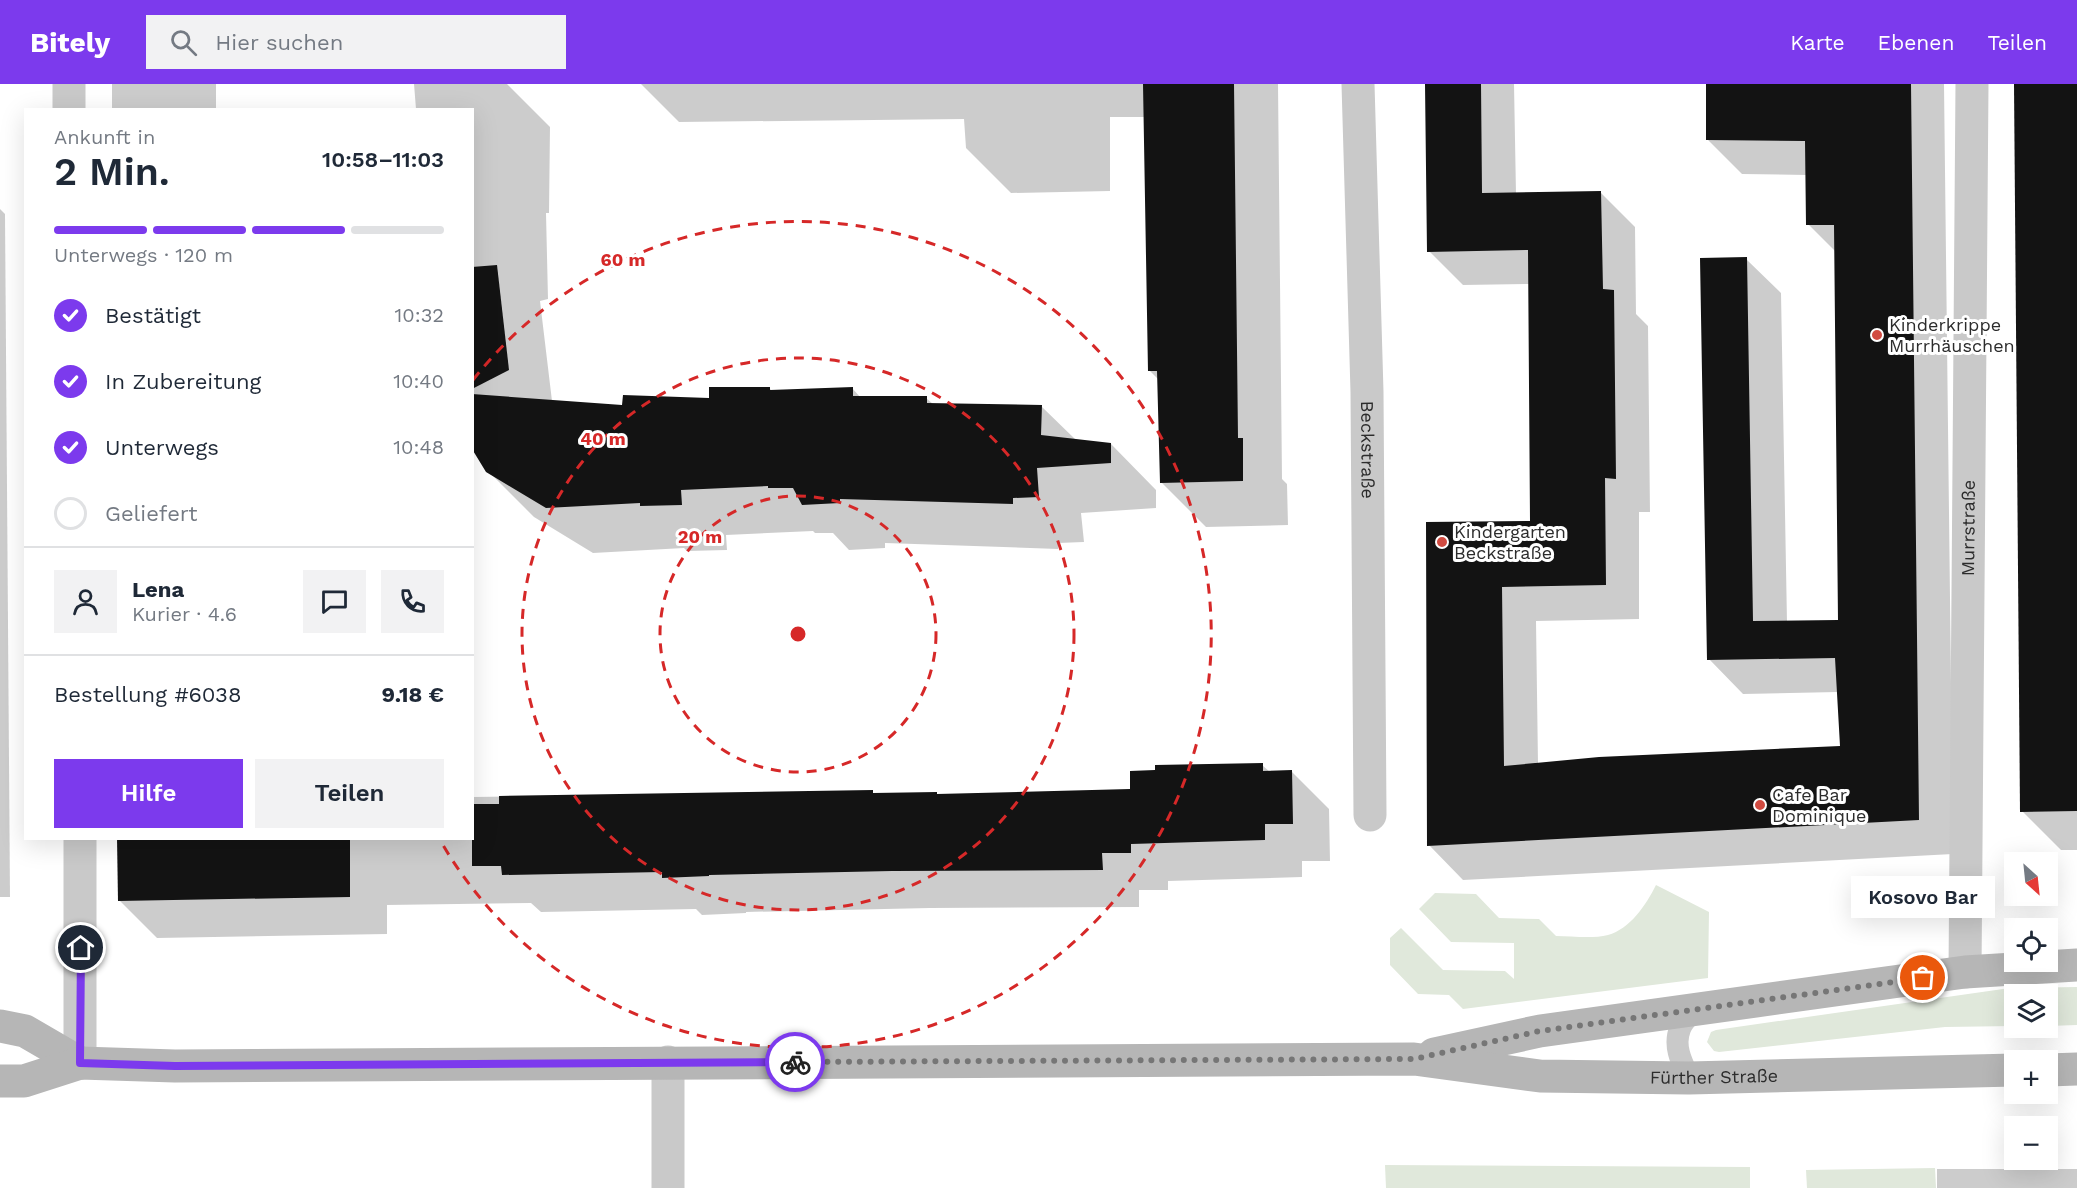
<!DOCTYPE html>
<html lang="de">
<head>
<meta charset="utf-8">
<style>
	:root { --surface:#fff; --page:#f2f2f3; --text:#1f2937; --muted:#747a83; --line:#e0e1e3; --accent:#7c3aed }
	body { margin:0; font-family:"Work Sans",sans-serif; background:var(--page); color:var(--text); height:100vh; display:flex; flex-direction:column; font-size:22px; white-space:nowrap }
	* { box-sizing:border-box; margin:0 }
	p { font-size:20px; color:var(--muted) }
	.icon { flex:none; width:33px; height:33px; fill:none; stroke:currentColor; stroke-width:2; stroke-linecap:round; stroke-linejoin:round }
	.map { position:relative; flex:1; overflow:hidden }
	.details { position:absolute; left:24px; top:24px; width:450px; height:732px; display:flex; flex-direction:column; background:var(--surface); border-radius:0px; box-shadow:0 6px 24px #0002 }
	.details>* { flex:none }
	.needle { width:39px; rotate:153deg }
	.tools { position:absolute; left:2004px; top:768px; display:grid; gap:12px }
	.tools a { display:grid; place-items:center; width:54px; height:54px; border-radius:0px; background:var(--surface); box-shadow:0 6px 24px #0002; font-size:30px }
	.pin { position:absolute; display:grid; place-items:center; width:51px; height:51px; color:#fff; margin:-26px; border:3px solid #fff; border-radius:50%; box-shadow:0 2px 6px #0007 }
	.courier { position:absolute; display:grid; place-items:center; width:60px; height:60px; margin:-30px; border:4px solid #7c3aed; border-radius:50%; background:#fff; color:#222; box-shadow:0 2px 8px #0007 }
	.bubble { position:absolute; height:42px; border-radius:0px; background:var(--surface); box-shadow:0 6px 24px #0002; font-size:20px; font-weight:600; line-height:42px; text-align:center }
	.summary em { font-style:normal; font-weight:600 }
	.summary div { display:flex; flex-direction:column-reverse }
	.summary { display:flex; align-items:center; justify-content:space-between; height:102px; padding:0 30px }
	h1 { font-size:39px; font-weight:600; line-height:45px }
	.bar { display:grid; grid-template-columns:repeat(4,1fr); gap:9px 6px; align-content:center; height:72px; padding:0 30px }
	.bar i { height:8px; border-radius:4px; background:var(--line) }
	.bar .current { background:var(--accent) }
	.bar p { grid-column:span 4 }
	.line { display:flex; align-items:center; gap:15px; padding:0 30px; border-top:2px solid var(--line) }
	.line div { flex:1 }
	.round { display:grid; place-items:center; flex:none; width:63px; height:63px; border-radius:0px; background:var(--page) }
	ol { padding:0 30px; list-style:none }
	li { display:flex; align-items:center; gap:18px; height:66px }
	li p { margin-inline-start:auto }
	li .icon { padding:6px; border-radius:50%; background:var(--accent); color:#fff; stroke-width:4 }
	li:last-child { color:var(--muted) }
	li i { width:33px; height:33px; border:3px solid var(--line); border-radius:50% }
	.button { display:flex; gap:12px; margin-top:auto; padding:12px 30px }
	.button a { flex:1; height:69px; border-radius:0px; background:var(--accent); color:#fff; font-size:24px; font-weight:600; line-height:69px; text-align:center }
	.button a+a { background:var(--page); color:var(--text) }
	header { display:flex; align-items:center; gap:36px; box-sizing:border-box; height:84px; padding:0 30px; background:var(--accent); color:#fff }
	header strong { font-size:28px }
	nav { display:flex; gap:33px; margin-inline-start:auto; font-size:21px }
	.search { width:420px; height:54px; background:var(--page); display:flex; align-items:center; gap:15px; box-sizing:border-box; padding:0 21px; border-radius:0px; color:var(--muted); font-size:22px }
	.map>svg:first-child { display:block }
	.green { fill:#e0e8db }
	.shadow { fill:#0003 }
	.building { fill:#131313 }
	.lines { fill:none; stroke-linecap:round; stroke-linejoin:round }
	.lane { stroke:#c9c9c9; stroke-width:22 }
	.street { stroke:#c9c9c9; stroke-width:33 }
	.secondary { stroke:#b6b6b6; stroke-width:33 }
	.done { stroke:#767676; stroke-width:6; stroke-dasharray:0 10.8 }
	.route { stroke:#7c3aed; stroke-width:8 }
	.ring { fill:none; stroke:#d62828; stroke-width:3; stroke-dasharray:10 8 }
	.poi-dot { fill:#d14b41; stroke:#fff; stroke-width:2 }
	.labels { text-anchor:middle; stroke-width:6; stroke-linejoin:round; paint-order:stroke }
	.poi-label { font-size:18px; fill:#2c2c2c; stroke:#fff; text-anchor:start }
	.street-label { font-size:18px; fill:#2c2c2c; stroke:#fff }
	.centre { fill:#d62828; stroke:#fff; stroke-width:3 }
	.ring-label { font-size:18px; text-anchor:middle; font-weight:bold; fill:#d62828; stroke:#fff; stroke-width:6; stroke-linejoin:round; paint-order:stroke }
</style>
</head>
<body>
<header>
<strong>Bitely</strong>
<div class="search"><svg class="icon" aria-label="search" viewBox="0 0 24 24"><circle cx="10" cy="10" r="6"/><path d="M15 15l6 6"/></svg>Hier suchen</div>
<nav><a>Karte</a><a>Ebenen</a><a>Teilen</a></nav>
</header>
<div class="map">
<svg width="2077" height="1104" viewBox="0 0 2077 1104">
	<rect width="100%" height="100%" fill="#fff"/>
	<g class="green">
		<path d="M 1656,801 L 1709,828 L 1708,894 L 1463,925 L 1449,911 L 1418,910 L 1390,881 L 1390,854 L 1401,844 L 1443,886 L 1505,887 L 1514,895 L 1514,859 L 1451,858 L 1419,825 L 1435,809 L 1476,810 L 1499,834 L 1539,835 L 1556,852 C 1572,852 1592,855 1608,851 C 1630,845 1646,821 1656,801 Z"/>
		<path d="M 2077,903 L 2077,941 L 2048,942 L 2048,910 L 2014,910 L 2014,942 L 1945,943 L 1719,968 L 1714,967 L 1707,958 L 1711,948 L 1716,946 L 2010,904 Z"/>
		<path d="M 1385,1081 L 1750,1083 L 1750,1104 L 1386,1104 Z"/>
		<path d="M 1935,1084 L 1936,1104 L 1807,1104 L 1806,1086 Z"/>
	</g>
	<g class="shadow">
		<rect x="112" y="0" width="104" height="26"/>
		<path d="M 414,0 L 507,0 L 550,43 L 549,129 L 546,129 L 548,215 L 540,217 L 552,317 L 623,323 L 710,315 L 769,304 L 773,308 L 852,304 L 861,314 L 926,314 L 933,320 L 1041,322 L 1076,356 L 1111,360 L 1156,406 L 1156,424 L 1081,429 L 1084,458 L 1058,459 L 1058,465 L 885,459 L 885,464 L 849,466 L 833,449 L 815,449 L 813,447 L 726,451 L 727,466 L 687,467 L 684,464 L 593,469 L 534,433 L 488,387 L 472,360 L 472,26 L 414,26 L 416,25 Z"/>
		<path d="M 641,0 L 1278,0 L 1282,395 L 1287,400 L 1288,441 L 1206,443 L 1161,398 L 1159,296 L 1149,286 L 1145,33 L 1110,33 L 1110,107 L 1011,109 L 966,64 L 964,35 L 679,38 Z"/>
		<path d="M 1427,0 L 1514,0 L 1516,110 L 1601,109 L 1635,143 L 1636,230 L 1648,242 L 1650,428 L 1639,428 L 1639,535 L 1536,537 L 1538,680 L 1841,663 L 1838,608 L 1743,610 L 1709,575 L 1746,175 L 1781,209 L 1787,538 L 1839,538 L 1836,168 L 1808,140 L 1807,91 L 1742,90 L 1708,56 L 1707,0 L 1944,0 L 1953,770 L 1463,796 L 1429,761 L 1428,439 L 1532,438 L 1529,200 L 1463,201 L 1429,167 Z"/>
		<path d="M 2015,0 L 2077,0 L 2077,766 L 2061,766 L 2022,727 Z"/>
		<path d="M 0,125 L 5,130 L 10,813 L 0,813 Z"/>
		<path d="M 1262,681 L 1270,688 L 1292,688 L 1329,725 L 1330,777 L 1302,777 L 1302,793 L 1168,797 L 1168,806 L 1139,806 L 1139,823 L 930,824 L 746,828 L 746,829 L 702,831 L 696,825 L 541,828 L 531,819 L 387,821 L 387,850 L 157,854 L 119,816 L 119,754 L 472,754 L 472,713 L 872,708 L 875,711 L 938,711 L 1132,707 Z"/>
		<rect x="1937" y="1085" width="140" height="19"/>
	</g>
	<g class="building">
		<path d="M 1143,0 L 1234,0 L 1238,354 L 1243,354 L 1243,397 L 1160,399 L 1157,287 L 1148,287 Z"/>
		<path d="M 1425,0 L 1481,0 L 1482,109 L 1601,107 L 1603,205 L 1614,206 L 1616,395 L 1605,394 L 1606,501 L 1502,503 L 1504,682 L 1599,673 L 1840,662 L 1835,574 L 1707,576 L 1700,174 L 1747,173 L 1753,537 L 1838,536 L 1834,141 L 1806,141 L 1805,57 L 1706,56 L 1706,0 L 1911,0 L 1919,736 L 1427,762 L 1426,438 L 1530,437 L 1528,166 L 1427,168 Z"/>
		<path d="M 2014,0 L 2077,0 L 2077,727 L 2020,728 Z"/>
		<path d="M 497,181 L 509,286 L 472,305 L 472,183 Z"/>
		<path d="M 709,303 L 770,303 L 770,306 L 853,303 L 853,312 L 927,312 L 927,319 L 1042,321 L 1041,351 L 1111,359 L 1111,379 L 1037,384 L 1039,413 L 1013,414 L 1013,420 L 840,415 L 840,419 L 802,421 L 793,404 L 768,404 L 768,402 L 681,406 L 682,421 L 640,422 L 640,419 L 546,424 L 486,388 L 472,365 L 472,310 L 622,321 L 623,311 L 709,314 Z"/>
		<path d="M 1263,679 L 1263,687 L 1292,686 L 1293,740 L 1265,740 L 1265,756 L 1131,760 L 1131,769 L 1102,769 L 1103,786 L 892,787 L 709,791 L 709,792 L 662,794 L 662,788 L 502,791 L 501,782 L 472,782 L 472,720 L 499,720 L 499,712 L 873,706 L 873,709 L 937,708 L 937,710 L 1130,705 L 1130,687 L 1155,686 L 1155,681 Z"/>
		<path d="M 117,754 L 350,754 L 350,813 L 118,817 Z"/>
	</g>
	<g class="lines">
		<path class="lane" d="M 1689,994 C 1682,979 1673,962 1680,945 C 1682,938 1690,931 1695,925"/>
		<g class="street">
			<path d="M 69,0 L 69,26"/>
			<path id="s1" d="M 1358,0 L 1367,308 L 1370,731"/>
			<path d="M 80,754 L 80,979"/>
			<path id="s2" d="M 1965,888 L 1972,0"/>
			<path d="M 668,978 L 668,1104"/>
		</g>
		<g class="secondary">
			<path d="M 0,942 L 25,947 L 80,979"/>
			<path d="M 1434,970 L 1540,947 L 1965,888 L 2077,881"/>
			<path d="M 2048,986 L 2077,985"/>
			<path id="s3" d="M 0,997 L 24,997 L 80,979 L 175,982 L 1414,975 L 1540,992 L 1689,994 L 2014,986"/>
		</g>
	</g>
	<g class="lines">
		<path class="done" d="M 795,978 L 1414,975 L 1540,947 L 1923,894"/>
		<path class="route" d="M 81,864 L 80,979 L 175,982 L 795,978"/>
	</g>
	<g class="ring">
		<circle cx="798" cy="550" r="138"/>
		<circle cx="798" cy="550" r="276"/>
		<path d="M473 296A413 413 0 1 1 440 756"/>
	</g>
	<g class="poi-dot">
		<circle cx="1877" cy="251" r="6"/>
		<circle cx="1442" cy="458" r="6"/>
		<circle cx="1760" cy="721" r="6"/>
	</g>
	<g class="labels">
		<g class="poi-label">
			<text x="1889" y="247">Kinderkrippe<tspan x="1889" dy="21">Murrhäuschen</tspan></text>
			<text x="1454" y="454">Kindergarten<tspan x="1454" dy="21">Beckstraße</tspan></text>
			<text x="1772" y="717">Cafe Bar<tspan x="1772" dy="21">Dominique</tspan></text>
		</g>
		<g class="street-label">
			<text dy="6" stroke="none"><textPath href="#s1" startOffset="366">Beckstraße</textPath></text>
			<text dy="6" stroke="none"><textPath href="#s2" startOffset="444">Murrstraße</textPath></text>
			<text dy="6" stroke="none"><textPath href="#s3" startOffset="1718">Fürther Straße</textPath></text>
		</g>
	</g>
	<circle cx="798" cy="550" r="9" class="centre"/>
	<g class="ring-label">
		<text x="623" y="182">60 m</text>
		<text x="603" y="361">40 m</text>
		<text x="700" y="459">20 m</text>
	</g>
</svg>
<div class="tools">
<a><svg class="needle" viewBox="-14 -14 28 28"><path d="M0-13l5 13h-10z" fill="#e53935"/><path d="M0 13l5-13h-10z" fill="#747a83"/></svg></a>
<a><svg class="icon" aria-label="locate" viewBox="0 0 24 24"><circle cx="12" cy="12" r="6"/><path d="M12 2v4M12 18v4M2 12h4M18 12h4"/></svg></a>
<a><svg class="icon" aria-label="layers" viewBox="0 0 24 24"><path d="M12 4l9 5-9 5-9-5zM3 14l9 5 9-5"/></svg></a>
<a>+</a>
<a>−</a>
</div>
<div class="pin" style="left:1923px;top:894px;background:#ea580c"><svg class="icon" aria-label="bag" viewBox="0 0 24 24"><path d="M5 8h14l-1 12H6zM9 8a3 3 0 0 1 6 0"/></svg></div>
<div class="pin" style="left:81px;top:864px;background:#1f2937"><svg class="icon" aria-label="home" viewBox="0 0 24 24"><path d="M3 11l9-7 9 7M6 9v11h12V9"/></svg></div>
<div class="courier" style="left:795px;top:978px"><svg class="icon" aria-label="bike" viewBox="0 0 24 24"><circle cx="6" cy="16" r="4"/><circle cx="18" cy="16" r="4"/><path d="M6 16l4-8h5l3 8M10 8l3 8H6M13 5h3"/></svg></div>
<div class="bubble" style="left:1851px;top:792px;width:144px">Kosovo Bar</div>
<section class="details">
<div class="summary"><div><h1>2 Min.</h1><p>Ankunft in</p></div><em>10:58–11:03</em></div>
<div class="bar"><i class="current"></i><i class="current"></i><i class="current"></i><i></i><p>Unterwegs · 120 m</p></div>
<ol>
<li><svg class="icon" aria-label="check" viewBox="0 0 24 24"><path d="M5 12l5 5 9-10"/></svg>Bestätigt<p>10:32</p></li>
<li><svg class="icon" aria-label="check" viewBox="0 0 24 24"><path d="M5 12l5 5 9-10"/></svg>In Zubereitung<p>10:40</p></li>
<li><svg class="icon" aria-label="check" viewBox="0 0 24 24"><path d="M5 12l5 5 9-10"/></svg>Unterwegs<p>10:48</p></li>
<li><i></i>Geliefert</li>
</ol>
<div class="line" style="height:108px"><a class="round"><svg class="icon" aria-label="person" viewBox="0 0 24 24"><circle cx="12" cy="8" r="4"/><path d="M4 21q1-7 8-7t8 7"/></svg></a><div><b>Lena</b><p>Kurier · 4.6</p></div><a class="round"><svg class="icon" aria-label="chat" viewBox="0 0 24 24"><path d="M4 5h16v11H9l-5 4z"/></svg></a><a class="round"><svg class="icon" aria-label="phone" viewBox="0 0 24 24"><path d="M5 4h4l2 5-3 2q2 4 5 5l2-3 5 2v4C11 20 4 13 5 4z"/></svg></a></div>
<div class="line" style="height:78px"><div>Bestellung #6038</div><b>9.18 €</b></div>
<div class="button"><a>Hilfe</a><a>Teilen</a></div>
</section>
</div>
</body>
</html>
